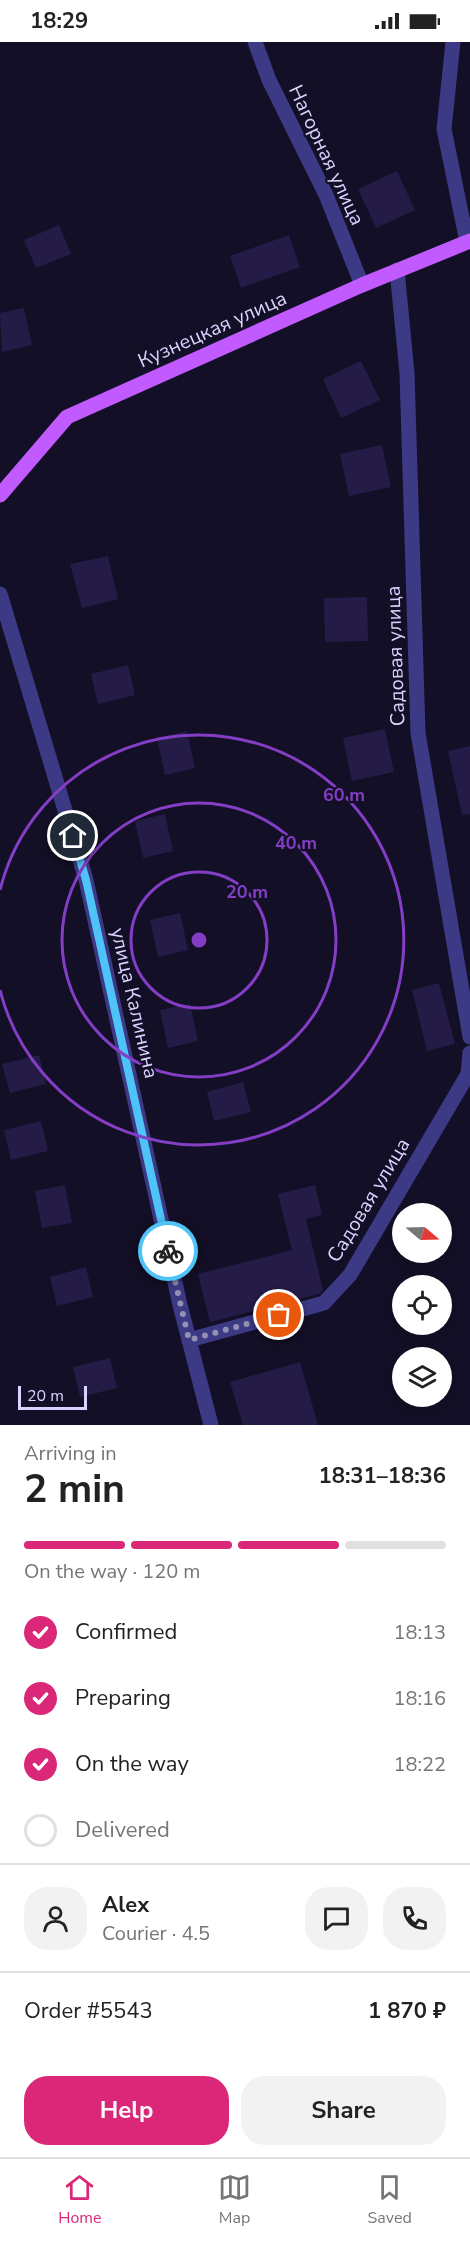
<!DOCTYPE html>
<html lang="en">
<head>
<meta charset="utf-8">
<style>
	:root { --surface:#fff; --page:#f2f2f2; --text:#222; --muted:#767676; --line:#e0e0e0; --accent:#db2777 }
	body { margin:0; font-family:"Nunito Sans",sans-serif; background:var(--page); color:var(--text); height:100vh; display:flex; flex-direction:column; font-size:22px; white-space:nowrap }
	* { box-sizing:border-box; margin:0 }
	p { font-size:20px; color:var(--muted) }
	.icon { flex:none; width:33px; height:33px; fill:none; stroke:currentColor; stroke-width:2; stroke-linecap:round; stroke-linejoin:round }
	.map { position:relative; height:1383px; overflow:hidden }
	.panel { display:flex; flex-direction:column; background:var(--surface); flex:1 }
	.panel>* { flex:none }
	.needle { width:39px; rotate:109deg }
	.buttons { position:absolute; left:392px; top:1161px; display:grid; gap:12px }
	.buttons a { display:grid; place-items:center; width:60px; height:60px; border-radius:50%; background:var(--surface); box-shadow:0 3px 9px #0003; font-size:30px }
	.scale { position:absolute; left:18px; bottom:15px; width:69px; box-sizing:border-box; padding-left:6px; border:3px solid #d9d4ff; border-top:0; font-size:16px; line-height:21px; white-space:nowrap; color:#d9d4ff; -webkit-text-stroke:4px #130f26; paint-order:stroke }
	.pin { position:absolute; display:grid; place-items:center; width:51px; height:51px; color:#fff; margin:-26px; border:3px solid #fff; border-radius:50%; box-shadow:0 2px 6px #0007 }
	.courier { position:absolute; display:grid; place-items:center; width:60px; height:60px; margin:-30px; border:4px solid #4fc3f7; border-radius:50%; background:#fff; color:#222; box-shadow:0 2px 8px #0007 }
	.overview em { font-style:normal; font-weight:700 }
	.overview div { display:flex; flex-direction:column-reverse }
	.overview { display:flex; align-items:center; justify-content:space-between; height:102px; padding:0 24px }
	h1 { font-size:39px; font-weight:700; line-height:45px }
	.bar { display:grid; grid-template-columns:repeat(4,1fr); gap:9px 6px; align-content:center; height:72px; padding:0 24px }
	.bar i { height:8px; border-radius:4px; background:var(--line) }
	.bar .current { background:var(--accent) }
	.bar p { grid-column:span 4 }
	.line { display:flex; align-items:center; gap:15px; padding:0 24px; border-top:2px solid var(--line) }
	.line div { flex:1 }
	.round { display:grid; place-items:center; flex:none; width:63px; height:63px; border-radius:24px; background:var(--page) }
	ol { padding:0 24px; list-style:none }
	li { display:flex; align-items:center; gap:18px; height:66px }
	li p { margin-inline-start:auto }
	li .icon { padding:6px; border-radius:50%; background:var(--accent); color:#fff; stroke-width:4 }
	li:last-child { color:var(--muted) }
	li i { width:33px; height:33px; border:3px solid var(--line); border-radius:50% }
	.button { display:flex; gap:12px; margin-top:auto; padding:12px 24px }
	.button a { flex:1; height:69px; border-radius:24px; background:var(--accent); color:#fff; font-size:24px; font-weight:700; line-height:69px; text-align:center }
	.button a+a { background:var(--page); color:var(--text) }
	.status { display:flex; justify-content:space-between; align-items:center; height:42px; padding:0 30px; background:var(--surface); direction:ltr }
	.status svg { height:16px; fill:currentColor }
	.tab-bar { display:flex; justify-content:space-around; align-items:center; height:84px; border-top:2px solid var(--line); background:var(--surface); font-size:16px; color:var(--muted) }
	.tab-bar a { display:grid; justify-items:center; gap:3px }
	.tab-bar .current { color:var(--accent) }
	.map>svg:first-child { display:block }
	.building { fill:#241b47 }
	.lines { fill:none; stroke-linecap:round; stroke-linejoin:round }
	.minor { stroke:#3d3a85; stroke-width:15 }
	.major { stroke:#c25bff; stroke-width:15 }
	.done { stroke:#948fb3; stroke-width:6; stroke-dasharray:0 10.8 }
	.route { stroke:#4fc3f7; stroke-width:8 }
	.ring { fill:none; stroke:#843dc5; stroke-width:3 }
	.labels { text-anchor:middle; stroke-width:4.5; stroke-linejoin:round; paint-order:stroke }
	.street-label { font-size:20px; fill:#d9d4ff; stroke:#130f26 }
	.centre { fill:#843dc5; stroke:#130f26; stroke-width:3 }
	.ring-label { font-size:18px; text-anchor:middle; font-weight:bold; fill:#843dc5; stroke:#130f26; stroke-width:4.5; stroke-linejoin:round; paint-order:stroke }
</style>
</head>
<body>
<div class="status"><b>18:29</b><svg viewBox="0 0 49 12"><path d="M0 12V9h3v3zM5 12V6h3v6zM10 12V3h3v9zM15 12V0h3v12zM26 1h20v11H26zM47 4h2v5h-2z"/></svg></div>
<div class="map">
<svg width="470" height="1383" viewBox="0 0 470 1383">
	<rect width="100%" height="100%" fill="#130f26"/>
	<g class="building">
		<path d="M 397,129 L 415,168 L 376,186 L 358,147 Z"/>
		<path d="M 59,183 L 71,212 L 36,226 L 24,198 Z"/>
		<path d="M 289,193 L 300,225 L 241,246 L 230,214 Z"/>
		<path d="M 24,266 L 32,303 L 2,310 L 0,271 Z"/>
		<path d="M 361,319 L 380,358 L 341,376 L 323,337 Z"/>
		<path d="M 382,403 L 391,445 L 349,454 L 340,412 Z"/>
		<path d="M 108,514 L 118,557 L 82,566 L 70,522 Z"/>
		<path d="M 367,555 L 368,599 L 325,600 L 324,556 Z"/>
		<path d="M 128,623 L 135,653 L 98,662 L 91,632 Z"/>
		<path d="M 385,687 L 394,730 L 352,739 L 343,696 Z"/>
		<path d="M 187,689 L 195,726 L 165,733 L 157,696 Z"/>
		<path d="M 470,704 L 470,772 L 462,773 L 448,709 Z"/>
		<path d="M 165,772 L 173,809 L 143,816 L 135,779 Z"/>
		<path d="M 180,871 L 188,908 L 158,915 L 150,878 Z"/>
		<path d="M 439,941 L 455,1002 L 427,1009 L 412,948 Z"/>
		<path d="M 190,962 L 198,999 L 168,1006 L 160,968 Z"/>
		<path d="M 39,1013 L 46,1042 L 10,1051 L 2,1022 Z"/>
		<path d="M 243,1040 L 251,1070 L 214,1079 L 207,1050 Z"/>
		<path d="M 41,1079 L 48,1109 L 11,1118 L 4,1088 Z"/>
		<path d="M 65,1143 L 72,1181 L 42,1186 L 35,1149 Z"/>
		<path d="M 315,1143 L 322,1173 L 306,1177 L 323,1248 L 319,1252 L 210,1280 L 198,1232 L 292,1208 L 278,1152 Z"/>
		<path d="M 86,1225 L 93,1255 L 57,1264 L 50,1235 Z"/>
		<path d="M 110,1316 L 117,1346 L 80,1355 L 73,1325 Z"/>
		<path d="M 300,1320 L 318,1383 L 243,1383 L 230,1340 Z"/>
	</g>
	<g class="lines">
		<g class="minor">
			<path d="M 255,0 L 269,38 L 326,153 L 362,243"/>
			<path d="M 453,0 L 444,87 L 467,200"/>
			<path d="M 397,228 L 407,331 L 418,691 L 470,995"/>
			<path d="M 0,552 L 86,838 L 180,1263 L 211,1383"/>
			<path d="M 189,1298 L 324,1261 L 350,1233 L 468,1032 L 470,1011"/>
		</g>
		<path class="major" d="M 0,453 L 67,375 L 362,243 L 470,199"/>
	</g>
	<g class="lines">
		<path class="done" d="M 168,1209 L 189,1298 L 279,1273"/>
		<path class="route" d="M 73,794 L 86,838 L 168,1209"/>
	</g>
	<g class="ring">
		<circle cx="199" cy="898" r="68"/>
		<circle cx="199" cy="898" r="137"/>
		<path d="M0 848A205 205 0 1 1 0 948"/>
	</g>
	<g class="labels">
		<g class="street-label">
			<text transform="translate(327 113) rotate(65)" y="7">Нагорная улица</text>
			<text transform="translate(212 287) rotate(-24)" y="7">Кузнецкая улица</text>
			<text transform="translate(395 614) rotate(-92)" y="7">Садовая улица</text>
			<text transform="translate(135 961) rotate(77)" y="7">улица Калинина</text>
			<text transform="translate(368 1158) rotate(-59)" y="7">Садовая улица</text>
		</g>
	</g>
	<circle cx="199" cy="898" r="9" class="centre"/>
	<g class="ring-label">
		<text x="344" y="759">60 m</text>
		<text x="296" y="807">40 m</text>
		<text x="247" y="856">20 m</text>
	</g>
</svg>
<div class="buttons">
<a><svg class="needle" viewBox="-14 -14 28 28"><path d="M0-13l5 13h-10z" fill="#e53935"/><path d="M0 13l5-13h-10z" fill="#767676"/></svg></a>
<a><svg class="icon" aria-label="locate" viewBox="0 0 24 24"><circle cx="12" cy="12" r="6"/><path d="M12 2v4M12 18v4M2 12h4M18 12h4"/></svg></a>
<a><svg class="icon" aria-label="layers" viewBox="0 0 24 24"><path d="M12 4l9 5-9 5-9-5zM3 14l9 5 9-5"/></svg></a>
</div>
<div class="scale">20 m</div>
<div class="pin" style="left:279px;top:1273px;background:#ea580c"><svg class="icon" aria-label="bag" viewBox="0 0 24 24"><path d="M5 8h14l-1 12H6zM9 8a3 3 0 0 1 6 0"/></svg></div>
<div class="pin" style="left:73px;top:794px;background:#1f2937"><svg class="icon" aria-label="home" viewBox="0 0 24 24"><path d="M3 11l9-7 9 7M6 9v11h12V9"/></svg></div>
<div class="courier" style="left:168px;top:1209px"><svg class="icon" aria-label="bike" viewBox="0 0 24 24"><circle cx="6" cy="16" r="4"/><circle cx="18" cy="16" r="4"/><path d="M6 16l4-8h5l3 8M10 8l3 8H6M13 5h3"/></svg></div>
</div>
<section class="panel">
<div class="overview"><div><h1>2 min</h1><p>Arriving in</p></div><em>18:31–18:36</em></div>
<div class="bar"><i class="current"></i><i class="current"></i><i class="current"></i><i></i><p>On the way · 120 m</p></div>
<ol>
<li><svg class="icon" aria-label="check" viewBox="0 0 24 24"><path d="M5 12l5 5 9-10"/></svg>Confirmed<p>18:13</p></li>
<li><svg class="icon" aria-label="check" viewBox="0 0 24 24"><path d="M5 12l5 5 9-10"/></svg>Preparing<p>18:16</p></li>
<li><svg class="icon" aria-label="check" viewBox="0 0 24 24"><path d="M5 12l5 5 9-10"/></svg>On the way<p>18:22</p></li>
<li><i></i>Delivered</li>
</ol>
<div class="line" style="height:108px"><a class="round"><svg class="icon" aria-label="person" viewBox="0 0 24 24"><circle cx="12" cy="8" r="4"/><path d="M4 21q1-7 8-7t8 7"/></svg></a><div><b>Alex</b><p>Courier · 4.5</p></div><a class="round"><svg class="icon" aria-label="chat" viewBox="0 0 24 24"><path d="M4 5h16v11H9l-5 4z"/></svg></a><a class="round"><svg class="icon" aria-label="phone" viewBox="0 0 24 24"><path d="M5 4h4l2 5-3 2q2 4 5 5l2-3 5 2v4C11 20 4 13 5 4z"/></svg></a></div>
<div class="line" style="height:78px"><div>Order #5543</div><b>1 870 ₽</b></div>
<div class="button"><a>Help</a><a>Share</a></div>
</section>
<nav class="tab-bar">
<a class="current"><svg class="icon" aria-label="home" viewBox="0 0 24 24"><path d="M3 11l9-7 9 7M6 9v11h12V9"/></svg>Home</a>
<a><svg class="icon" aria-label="map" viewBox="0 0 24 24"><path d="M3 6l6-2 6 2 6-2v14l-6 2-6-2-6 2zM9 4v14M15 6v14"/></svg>Map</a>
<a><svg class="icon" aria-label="saved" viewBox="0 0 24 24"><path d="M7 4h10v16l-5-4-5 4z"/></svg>Saved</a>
</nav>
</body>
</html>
